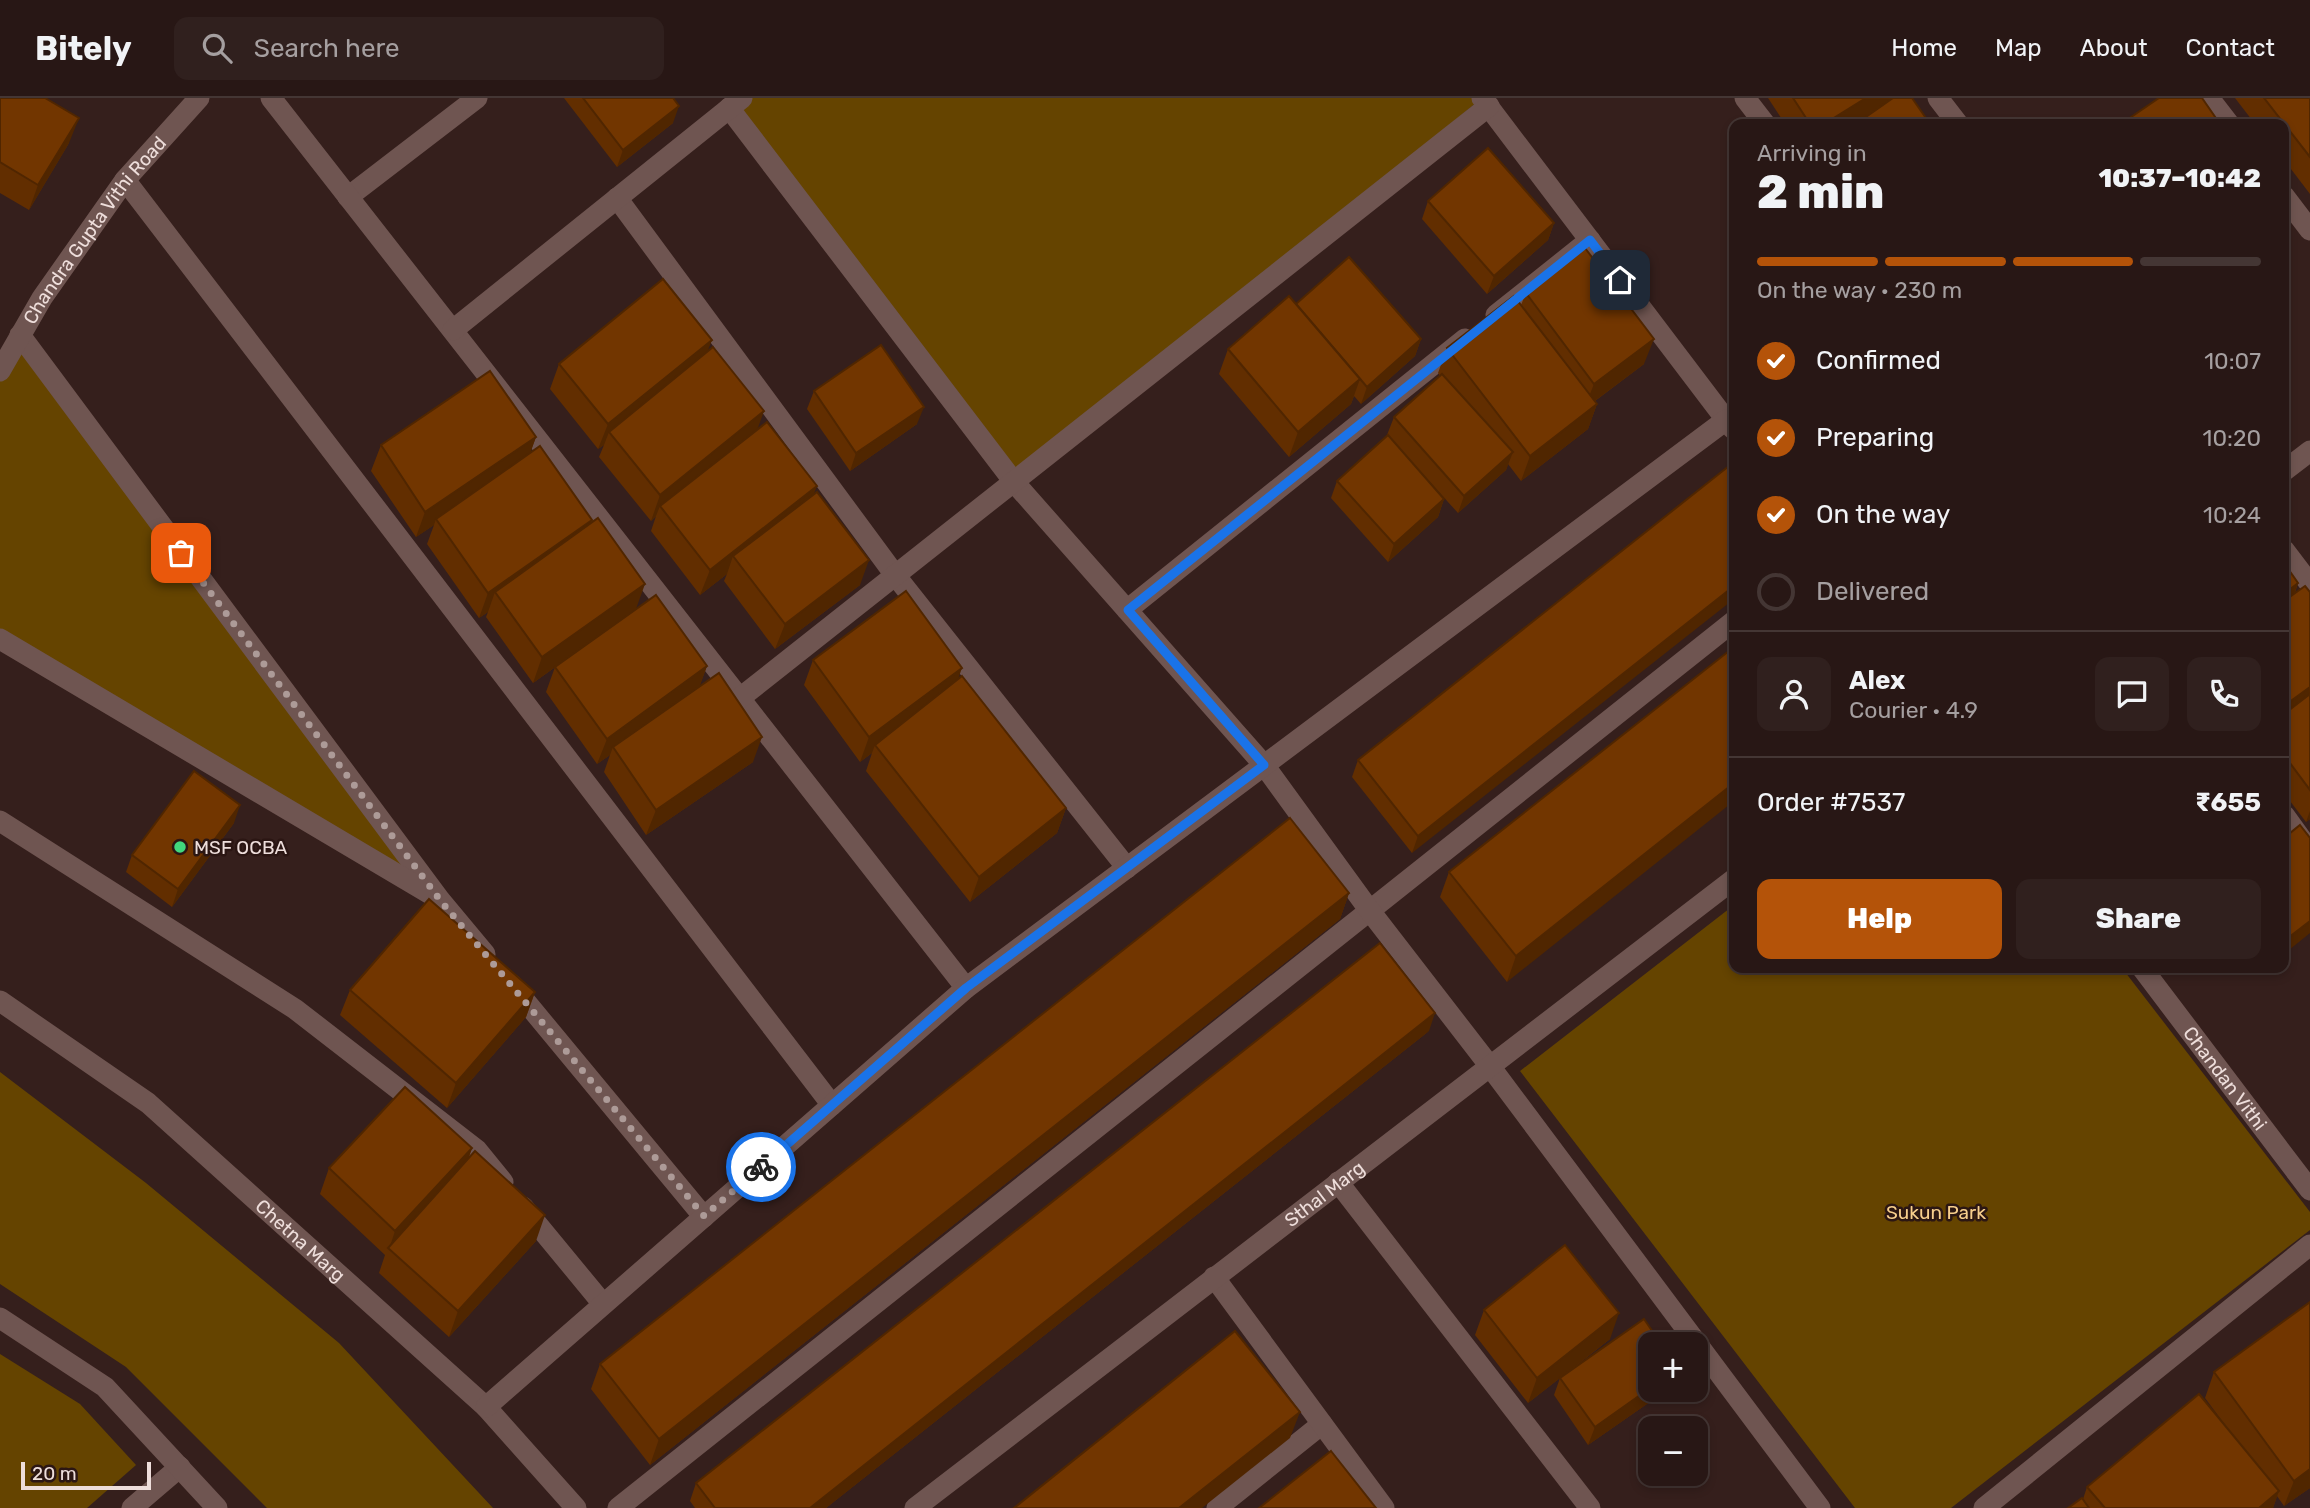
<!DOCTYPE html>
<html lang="en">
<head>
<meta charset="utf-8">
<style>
	:root { --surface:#281715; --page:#30201e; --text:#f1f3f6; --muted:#a59fa0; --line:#443634; --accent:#b45309 }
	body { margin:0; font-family:Rubik,sans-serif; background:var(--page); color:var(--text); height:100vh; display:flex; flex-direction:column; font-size:26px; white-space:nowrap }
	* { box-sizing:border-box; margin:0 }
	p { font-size:23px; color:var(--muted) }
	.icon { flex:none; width:38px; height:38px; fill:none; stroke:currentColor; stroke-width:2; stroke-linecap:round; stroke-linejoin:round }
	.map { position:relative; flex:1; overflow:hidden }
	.side { position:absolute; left:1729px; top:21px; width:560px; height:854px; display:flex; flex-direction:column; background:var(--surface); border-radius:14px; box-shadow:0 4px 10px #0003,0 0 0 2px var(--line) }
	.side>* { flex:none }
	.controls { position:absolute; left:1638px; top:1234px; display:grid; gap:14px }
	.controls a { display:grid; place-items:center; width:70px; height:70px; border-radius:14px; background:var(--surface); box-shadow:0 4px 10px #0003,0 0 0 2px var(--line); font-size:35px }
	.scale { position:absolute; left:21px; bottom:18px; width:130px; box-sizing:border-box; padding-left:7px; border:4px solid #eededb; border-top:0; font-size:19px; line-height:24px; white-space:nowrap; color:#eededb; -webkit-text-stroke:5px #2b1613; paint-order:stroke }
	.pin { position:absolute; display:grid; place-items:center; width:60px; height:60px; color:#fff; margin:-30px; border-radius:14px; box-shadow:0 4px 10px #0006 }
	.courier { position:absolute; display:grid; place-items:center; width:70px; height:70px; margin:-35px; border:5px solid #1a73e8; border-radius:50%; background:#fff; color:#222; box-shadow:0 2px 9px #0007 }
	.headline em { font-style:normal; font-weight:800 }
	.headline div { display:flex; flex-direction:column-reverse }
	.headline { display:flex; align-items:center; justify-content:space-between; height:119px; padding:0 28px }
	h1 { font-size:46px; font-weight:800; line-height:52px }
	.bar { display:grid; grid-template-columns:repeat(4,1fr); gap:10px 7px; align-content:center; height:84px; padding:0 28px }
	.bar i { height:9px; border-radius:5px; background:var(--line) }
	.bar .active { background:var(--accent) }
	.bar p { grid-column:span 4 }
	.line { display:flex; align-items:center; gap:18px; padding:0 28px; border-top:2px solid var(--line) }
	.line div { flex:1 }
	.round { display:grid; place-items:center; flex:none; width:74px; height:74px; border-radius:14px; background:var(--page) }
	ol { padding:0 28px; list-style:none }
	li { display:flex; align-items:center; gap:21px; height:77px }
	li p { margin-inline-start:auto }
	li .icon { padding:7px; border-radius:50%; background:var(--accent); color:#fff; stroke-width:4 }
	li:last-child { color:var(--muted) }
	li i { width:38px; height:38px; border:4px solid var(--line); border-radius:50% }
	.primary-button { display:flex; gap:14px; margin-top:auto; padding:14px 28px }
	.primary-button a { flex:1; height:80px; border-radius:14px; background:var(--accent); color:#fff; font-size:28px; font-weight:800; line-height:80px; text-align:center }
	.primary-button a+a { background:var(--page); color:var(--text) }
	header { display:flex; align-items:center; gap:42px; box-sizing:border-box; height:98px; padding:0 35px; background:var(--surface); border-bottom:2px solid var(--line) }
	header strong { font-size:33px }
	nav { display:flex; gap:38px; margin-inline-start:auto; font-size:24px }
	.search { width:490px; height:63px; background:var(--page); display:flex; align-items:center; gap:18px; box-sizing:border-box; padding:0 24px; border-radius:14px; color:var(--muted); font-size:26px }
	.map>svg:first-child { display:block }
	.green { fill:#654400 }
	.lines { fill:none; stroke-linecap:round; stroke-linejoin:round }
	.service { stroke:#6f5551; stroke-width:21 }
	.minor { stroke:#6f5551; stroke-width:21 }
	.wall { fill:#622e00 }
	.shaded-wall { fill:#502600 }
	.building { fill:#723600; stroke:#502600; stroke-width:2 }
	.done { stroke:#ad9b98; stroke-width:7; stroke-dasharray:0 12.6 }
	.route { stroke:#1a73e8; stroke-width:9 }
	.poi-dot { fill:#41d77c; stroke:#2b1613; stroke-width:2.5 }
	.labels { text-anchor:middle; stroke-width:5; stroke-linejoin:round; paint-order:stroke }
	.street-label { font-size:19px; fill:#eededb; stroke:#2b1613 }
	.poi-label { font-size:19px; fill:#eededb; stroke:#2b1613; text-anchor:start }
	.park-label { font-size:19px; fill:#f7ce8c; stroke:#2b1613 }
</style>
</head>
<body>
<header>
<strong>Bitely</strong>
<div class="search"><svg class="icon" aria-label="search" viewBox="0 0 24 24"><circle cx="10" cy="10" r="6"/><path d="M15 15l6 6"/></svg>Search here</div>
<nav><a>Home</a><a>Map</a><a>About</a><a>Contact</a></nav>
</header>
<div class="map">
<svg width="2310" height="1410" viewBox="0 0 2310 1410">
	<rect width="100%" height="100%" fill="#351f1c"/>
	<g class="green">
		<path d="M 742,0 L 1482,0 L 1014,384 L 729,10 Z"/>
		<path d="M 20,237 L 440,802 L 0,541 L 0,273 Z"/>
		<path d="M 1734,807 L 1734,870 L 2122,870 L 2310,1114 L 2310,1132 L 1951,1410 L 1855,1410 L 1520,973 Z"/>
		<path d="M 0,974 L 146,1085 L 339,1245 L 493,1410 L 267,1410 L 126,1269 L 0,1186 Z"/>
		<path d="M 0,1256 L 80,1306 L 136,1367 L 87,1410 L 0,1410 Z"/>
	</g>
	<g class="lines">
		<g class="service">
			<path d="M 1745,0 L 1765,26"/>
			<path d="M 2209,0 L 2229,26"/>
			<path d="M 125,82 L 832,1007"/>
			<path d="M 2284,98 L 2310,132"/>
			<path d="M 348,99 L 477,0"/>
			<path d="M 617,100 L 895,477 L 1127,770"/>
			<path d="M 1496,217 L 1590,142"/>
			<path d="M 1127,512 L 1465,241"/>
			<path d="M 2284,717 L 2310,753"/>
			<path d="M 0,723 L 295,911 L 477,1052 L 503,1084"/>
			<path d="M 1338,1084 L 1590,1410"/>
			<path d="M 523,1109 L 603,1206"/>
			<path d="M 132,1410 L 180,1369"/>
			<path d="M 618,1410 L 1734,523"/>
			<path d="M 1217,1410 L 1322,1326"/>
		</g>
		<g class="minor">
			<path d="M 271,0 L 966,890"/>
			<path d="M 1482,0 L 1733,331"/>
			<path d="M 1938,0 L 1958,26"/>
			<path d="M 729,10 L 1014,384 L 1264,667 L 1370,813 L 1489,967 L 1820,1410"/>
			<path d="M 453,232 L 742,0"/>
			<path d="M 20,237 L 440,802 L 485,856"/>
			<path id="s1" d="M 0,273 L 42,200 L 125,82 L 199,0"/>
			<path d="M 2284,373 L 2310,353"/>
			<path d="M 2284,452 L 2310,486"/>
			<path d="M 0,541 L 432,797"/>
			<path d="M 740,600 L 1489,8"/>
			<path id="s2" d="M 2142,870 L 2310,1092"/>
			<path d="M 511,886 L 704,1119"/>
			<path id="s3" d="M 0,903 L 148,1005 L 486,1309 L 576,1410"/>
			<path d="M 1214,1179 L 1384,1410"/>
			<path d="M 0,1220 L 105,1289 L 217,1410"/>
			<path d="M 486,1309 L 966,890 L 1726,322"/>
			<path id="s4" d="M 915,1410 L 1734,781"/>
			<path d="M 1984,1410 L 2310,1147"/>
		</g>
	</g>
	<g class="wall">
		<path d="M 0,0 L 69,45 L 29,112 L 0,95 Z"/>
		<path d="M 564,0 L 673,0 L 673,25 L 617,69 Z"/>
		<path d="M 1768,0 L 1912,0 L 1855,26 L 1785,26 Z"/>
		<path d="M 2235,0 L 2310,0 L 2310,96 L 2284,62 L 2284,26 L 2255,26 Z"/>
		<path d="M 1428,103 L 1554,125 L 1548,142 L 1487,196 L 1422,121 Z"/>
		<path d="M 1526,195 L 1644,266 L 1595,303 L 1597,306 L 1588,331 L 1521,383 L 1508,366 L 1506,372 L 1458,415 L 1387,337 L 1394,319 L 1440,278 L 1438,275 L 1447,250 L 1521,207 Z"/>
		<path d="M 1296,206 L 1421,241 L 1415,258 L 1361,306 L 1354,298 L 1351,306 L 1289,359 L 1219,276 L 1228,251 Z"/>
		<path d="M 707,253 L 757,332 L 813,397 L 860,487 L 775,551 L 724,483 L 727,476 L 700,497 L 651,433 L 656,418 L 651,423 L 599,359 L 604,347 L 598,351 L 550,291 L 559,266 Z"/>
		<path d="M 814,293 L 917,326 L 850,373 L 807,311 Z"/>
		<path d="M 536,339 L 530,355 L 592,422 L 591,425 L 636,511 L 707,568 L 699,589 L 753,664 L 646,737 L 604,674 L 610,657 L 597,666 L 546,594 L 555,569 L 624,520 L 533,585 L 486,519 L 488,514 L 479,520 L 427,446 L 434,427 L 416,439 L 371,373 L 381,347 Z"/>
		<path d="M 1734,364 L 1412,755 L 1352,679 L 1358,662 Z"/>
		<path d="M 1337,383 L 1444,401 L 1438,419 L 1388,464 L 1331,400 Z"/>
		<path d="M 2284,465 L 2298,485 L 2295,495 L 2310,494 L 2310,721 L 2306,724 L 2284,695 Z"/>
		<path d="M 1734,549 L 1507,884 L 1440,799 L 1449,774 Z"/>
		<path d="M 813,562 L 958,581 L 1066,710 L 1057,735 L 970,804 L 866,673 L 872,655 L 860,664 L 804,587 Z"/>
		<path d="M 234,725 L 172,809 L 126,774 L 132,757 Z"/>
		<path d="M 1349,795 L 1340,821 L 650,1367 L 591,1291 L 600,1266 Z"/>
		<path d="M 350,892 L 535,894 L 526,919 L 447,1010 L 340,917 Z"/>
		<path d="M 1429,933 L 826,1410 L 695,1410 L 690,1403 L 696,1385 Z"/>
		<path d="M 472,1050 L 468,1062 L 536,1143 L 449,1239 L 379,1175 L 385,1157 L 320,1096 L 329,1070 Z"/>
		<path d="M 2310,1204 L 2310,1390 L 2284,1408 L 2277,1398 L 2273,1410 L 2068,1410 L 2083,1401 L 2087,1389 L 2231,1335 L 2205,1300 L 2214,1274 Z"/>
		<path d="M 1484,1212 L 1610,1241 L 1562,1279 L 1650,1292 L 1667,1292 L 1588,1347 L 1554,1297 L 1560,1280 L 1528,1305 L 1475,1237 Z"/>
	</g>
	<g class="shaded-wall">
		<path d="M 1866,0 L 1897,0 L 1855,26 L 1824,26 Z"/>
		<path d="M 679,8 L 673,25 L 617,69 L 623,52 Z"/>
		<path d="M 79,20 L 69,45 L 29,112 L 38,87 Z"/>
		<path d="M 1554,125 L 1548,142 L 1487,196 L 1494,178 Z"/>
		<path d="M 1421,241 L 1415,258 L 1361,306 L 1367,289 Z"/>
		<path d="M 1654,241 L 1644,266 L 1584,311 L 1594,286 Z"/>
		<path d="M 712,242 L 702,267 L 609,334 L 604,347 L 598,351 L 608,326 Z"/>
		<path d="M 1360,281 L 1351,306 L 1289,359 L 1298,334 Z"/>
		<path d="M 1597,306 L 1588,331 L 1521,383 L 1530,358 Z"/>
		<path d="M 924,309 L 917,326 L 850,373 L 856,355 Z"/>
		<path d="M 764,313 L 755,338 L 660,408 L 656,418 L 651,423 L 660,397 Z"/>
		<path d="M 536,339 L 527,364 L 436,421 L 434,427 L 416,439 L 425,414 Z"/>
		<path d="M 1513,354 L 1506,372 L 1458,415 L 1464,398 Z"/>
		<path d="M 817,388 L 807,413 L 733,458 L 727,476 L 700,497 L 710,472 Z"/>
		<path d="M 1444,401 L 1438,419 L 1388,464 L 1394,446 Z"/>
		<path d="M 592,422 L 582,447 L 495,494 L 488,514 L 479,520 L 488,495 Z"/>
		<path d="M 869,462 L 860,487 L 775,551 L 785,526 Z"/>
		<path d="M 2298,485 L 2289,511 L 2284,515 L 2284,496 Z"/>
		<path d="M 645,486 L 636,511 L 533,585 L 542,559 Z"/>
		<path d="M 1734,488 L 1734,501 L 1412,755 L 1418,738 Z"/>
		<path d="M 707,568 L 698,593 L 613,649 L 610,657 L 597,666 L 607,641 Z"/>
		<path d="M 962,570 L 953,595 L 875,647 L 872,655 L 860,664 L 869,639 Z"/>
		<path d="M 2310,589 L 2310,607 L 2284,626 L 2284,608 Z"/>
		<path d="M 762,639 L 753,664 L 646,737 L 656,712 Z"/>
		<path d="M 1734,685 L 1734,703 L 1507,884 L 1516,858 Z"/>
		<path d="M 240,707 L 234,725 L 172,809 L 178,791 Z"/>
		<path d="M 1066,710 L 1057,735 L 970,804 L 979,779 Z"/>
		<path d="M 2310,713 L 2310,721 L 2306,724 Z"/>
		<path d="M 1349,795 L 1340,821 L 650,1367 L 659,1341 Z"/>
		<path d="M 2310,823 L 2310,835 L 2284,856 L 2284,843 Z"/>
		<path d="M 535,894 L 526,919 L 447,1010 L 456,985 Z"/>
		<path d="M 1435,915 L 1429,933 L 826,1410 L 810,1410 Z"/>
		<path d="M 472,1050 L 463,1075 L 389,1151 L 395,1133 Z"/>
		<path d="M 545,1117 L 536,1143 L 449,1239 L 458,1213 Z"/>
		<path d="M 1619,1215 L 1610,1241 L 1528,1305 L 1537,1280 Z"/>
		<path d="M 1650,1290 L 1650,1292 L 1667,1292 L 1588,1347 L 1595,1329 Z"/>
		<path d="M 1300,1314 L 1290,1340 L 1202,1410 L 1179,1410 Z"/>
		<path d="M 2310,1371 L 2310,1390 L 2284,1408 L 2294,1383 Z"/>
		<path d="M 2279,1393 L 2273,1410 L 2259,1410 Z"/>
	</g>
	<g class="building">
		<path d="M 0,0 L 45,0 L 79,20 L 38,87 L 0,64 Z"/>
		<path d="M 583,0 L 673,0 L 679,8 L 623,52 Z"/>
		<path d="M 1793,0 L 1866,0 L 1824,26 L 1810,26 Z"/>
		<path d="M 1893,0 L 1912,0 L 1930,26 L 1856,26 Z"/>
		<path d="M 2159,0 L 2202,0 L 2220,26 L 2121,26 Z"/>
		<path d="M 2264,0 L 2310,0 L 2310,59 Z"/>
		<path d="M 1488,50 L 1554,125 L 1494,178 L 1428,103 Z"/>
		<path d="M 2284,102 L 2288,108 L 2284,111 Z"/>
		<path d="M 1585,150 L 1654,241 L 1594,286 L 1526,195 Z"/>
		<path d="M 1349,159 L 1421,241 L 1367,289 L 1296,206 Z"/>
		<path d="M 663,181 L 712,242 L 608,326 L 559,266 Z"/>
		<path d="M 1289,198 L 1360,281 L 1298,334 L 1228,251 Z"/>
		<path d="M 1514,198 L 1597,306 L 1530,358 L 1447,250 Z"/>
		<path d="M 881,247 L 924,309 L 856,355 L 814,293 Z"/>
		<path d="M 713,249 L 764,313 L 660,397 L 609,334 Z"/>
		<path d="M 490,273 L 536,339 L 425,414 L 381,347 Z"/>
		<path d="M 1442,276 L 1513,354 L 1464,398 L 1394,319 Z"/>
		<path d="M 767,324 L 817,388 L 710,472 L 660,408 Z"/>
		<path d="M 1388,337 L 1444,401 L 1394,446 L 1337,383 Z"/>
		<path d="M 540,348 L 592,422 L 488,495 L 436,421 Z"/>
		<path d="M 1734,364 L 1734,488 L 1418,738 L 1358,662 Z"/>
		<path d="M 817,394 L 869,462 L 785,526 L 733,458 Z"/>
		<path d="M 598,420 L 645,486 L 542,559 L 495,494 Z"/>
		<path d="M 2284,465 L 2298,485 L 2284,496 Z"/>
		<path d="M 2305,488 L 2310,494 L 2310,589 L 2284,608 L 2284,503 Z"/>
		<path d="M 906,493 L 962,570 L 869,639 L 813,562 Z"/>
		<path d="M 656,497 L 707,568 L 607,641 L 555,569 Z"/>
		<path d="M 1734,549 L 1734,685 L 1516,858 L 1449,774 Z"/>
		<path d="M 719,575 L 762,639 L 656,712 L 613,649 Z"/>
		<path d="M 962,578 L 1066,710 L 979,779 L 875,647 Z"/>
		<path d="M 2310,596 L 2310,692 L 2284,657 L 2284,616 Z"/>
		<path d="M 194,673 L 240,707 L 178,791 L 132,757 Z"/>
		<path d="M 1290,720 L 1349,795 L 659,1341 L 600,1266 Z"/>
		<path d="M 2300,727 L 2310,740 L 2310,823 L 2284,843 L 2284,740 Z"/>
		<path d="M 429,801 L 535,894 L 456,985 L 350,892 Z"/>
		<path d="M 1380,845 L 1435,915 L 810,1410 L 715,1410 L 696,1385 Z"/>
		<path d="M 405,989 L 472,1050 L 395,1133 L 329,1070 Z"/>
		<path d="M 475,1053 L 545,1117 L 458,1213 L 388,1150 Z"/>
		<path d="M 1565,1147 L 1619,1215 L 1537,1280 L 1484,1212 Z"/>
		<path d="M 2310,1204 L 2310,1371 L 2294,1383 L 2214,1274 Z"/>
		<path d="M 1644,1221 L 1661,1246 L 1650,1246 L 1650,1290 L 1595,1329 L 1560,1280 Z"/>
		<path d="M 1235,1233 L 1300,1314 L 1179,1410 L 1014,1410 Z"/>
		<path d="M 2199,1296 L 2279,1393 L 2259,1410 L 2105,1410 L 2087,1389 Z"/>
		<path d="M 1331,1353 L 1376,1410 L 1259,1410 Z"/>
		<path d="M 2082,1400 L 2089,1410 L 2068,1410 Z"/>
	</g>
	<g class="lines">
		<path class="done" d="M 181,455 L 440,802 L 704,1118 L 761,1069"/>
		<path class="route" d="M 761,1069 L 966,890 L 1264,667 L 1128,512 L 1590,142 L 1620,182"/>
	</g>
	<circle class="poi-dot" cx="180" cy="749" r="7"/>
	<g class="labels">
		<g class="street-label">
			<text dy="7" stroke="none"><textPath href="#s1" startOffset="170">Chandra Gupta Vithi Road</textPath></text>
			<text dy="7" stroke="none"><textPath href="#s2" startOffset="138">Chandan Vithi</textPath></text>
			<text dy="7" stroke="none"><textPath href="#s4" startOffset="516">Sthal Marg</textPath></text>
			<text dy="7" stroke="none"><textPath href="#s3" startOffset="385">Chetna Marg</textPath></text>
		</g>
		<g class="poi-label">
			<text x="194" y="756">MSF OCBA</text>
		</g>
		<g class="park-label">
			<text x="1936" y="1121">Sukun Park</text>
		</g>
	</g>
</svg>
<div class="controls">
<a>+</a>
<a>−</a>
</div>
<div class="scale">20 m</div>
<div class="pin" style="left:181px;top:455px;background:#ea580c"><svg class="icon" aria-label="bag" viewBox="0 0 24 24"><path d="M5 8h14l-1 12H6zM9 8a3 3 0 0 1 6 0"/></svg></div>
<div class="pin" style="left:1620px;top:182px;background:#1f2937"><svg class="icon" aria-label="home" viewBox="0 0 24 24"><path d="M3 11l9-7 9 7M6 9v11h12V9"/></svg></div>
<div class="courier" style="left:761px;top:1069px"><svg class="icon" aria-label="bike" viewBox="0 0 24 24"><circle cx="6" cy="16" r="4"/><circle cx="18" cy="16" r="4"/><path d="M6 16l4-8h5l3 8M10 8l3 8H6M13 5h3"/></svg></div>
<section class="side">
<div class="headline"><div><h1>2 min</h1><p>Arriving in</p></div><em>10:37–10:42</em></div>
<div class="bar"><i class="active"></i><i class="active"></i><i class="active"></i><i></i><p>On the way · 230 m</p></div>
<ol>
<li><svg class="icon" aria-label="check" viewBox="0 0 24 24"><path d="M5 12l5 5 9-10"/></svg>Confirmed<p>10:07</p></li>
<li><svg class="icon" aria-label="check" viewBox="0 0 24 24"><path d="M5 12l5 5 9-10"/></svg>Preparing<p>10:20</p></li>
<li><svg class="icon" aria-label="check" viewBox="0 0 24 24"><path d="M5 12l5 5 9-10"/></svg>On the way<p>10:24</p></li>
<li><i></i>Delivered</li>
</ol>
<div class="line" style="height:126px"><a class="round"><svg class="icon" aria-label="person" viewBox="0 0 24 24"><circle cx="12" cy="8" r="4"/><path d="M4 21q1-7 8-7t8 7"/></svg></a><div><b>Alex</b><p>Courier · 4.9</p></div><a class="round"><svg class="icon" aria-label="chat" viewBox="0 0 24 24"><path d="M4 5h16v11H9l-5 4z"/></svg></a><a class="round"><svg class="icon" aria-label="phone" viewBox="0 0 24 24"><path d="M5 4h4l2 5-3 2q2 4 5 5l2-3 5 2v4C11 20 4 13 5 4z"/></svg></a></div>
<div class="line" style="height:91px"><div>Order #7537</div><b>₹655</b></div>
<div class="primary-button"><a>Help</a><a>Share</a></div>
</section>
</div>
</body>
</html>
